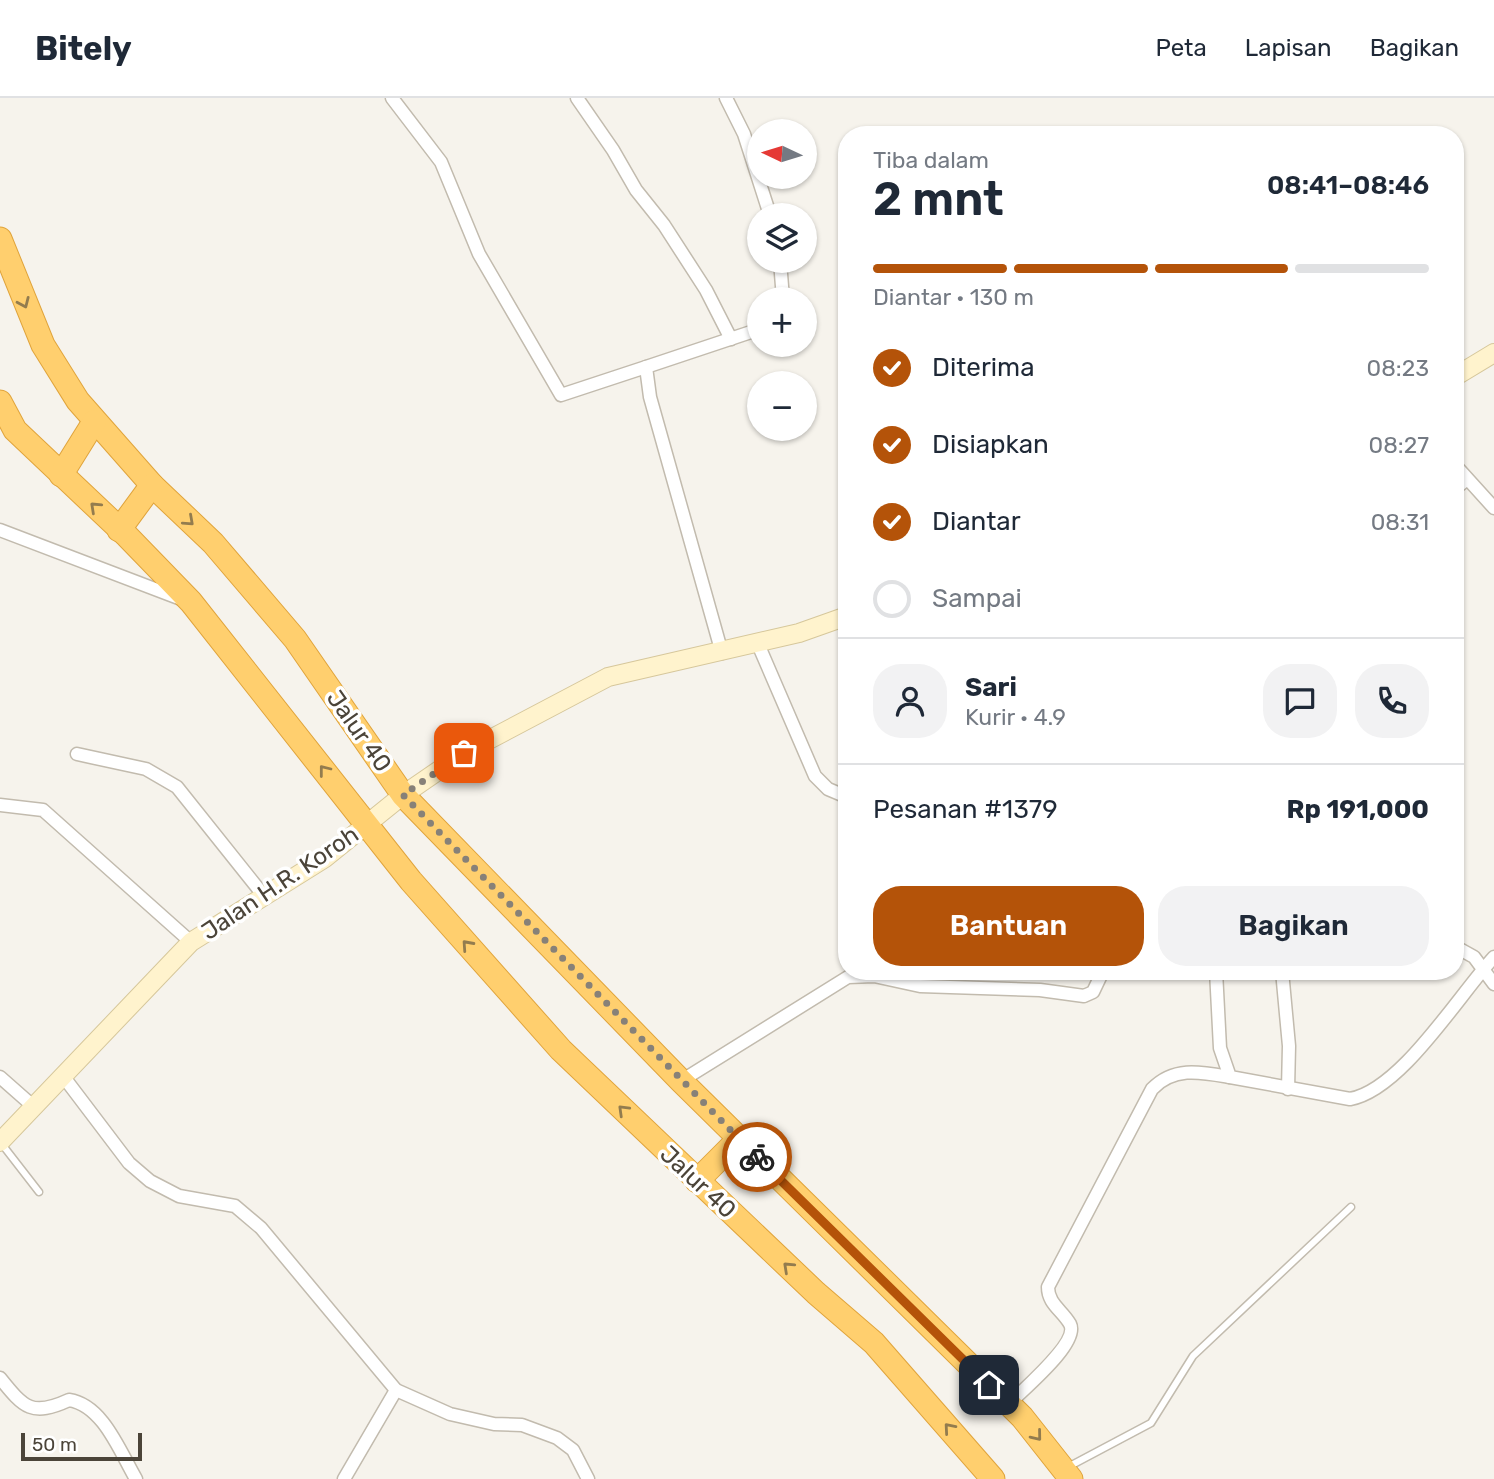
<!DOCTYPE html>
<html lang="id">
<head>
<meta charset="utf-8">
<style>
	:root { --surface:#fff; --page:#f2f2f3; --text:#1f2937; --muted:#747a83; --line:#e0e1e3; --accent:#b45309 }
	body { margin:0; font-family:Rubik,sans-serif; background:var(--page); color:var(--text); height:100vh; display:flex; flex-direction:column; font-size:26px; white-space:nowrap }
	* { box-sizing:border-box; margin:0 }
	p { font-size:23px; color:var(--muted) }
	.icon { flex:none; width:38px; height:38px; fill:none; stroke:currentColor; stroke-width:2; stroke-linecap:round; stroke-linejoin:round }
	.map { position:relative; flex:1; overflow:hidden }
	.side { position:absolute; left:838px; top:28px; width:626px; height:854px; display:flex; flex-direction:column; background:var(--surface); border-radius:28px; box-shadow:0 2px 5px #0004 }
	.side>* { flex:none }
	.needle { width:46px; rotate:274deg }
	.fabs { position:absolute; left:747px; top:21px; display:grid; gap:14px }
	.fabs a { display:grid; place-items:center; width:70px; height:70px; border-radius:50%; background:var(--surface); box-shadow:0 2px 5px #0004; font-size:35px }
	.scale { position:absolute; left:21px; bottom:18px; width:121px; box-sizing:border-box; padding-left:7px; border:4px solid #4b4439; border-top:0; font-size:19px; line-height:24px; white-space:nowrap; color:#4b4439; -webkit-text-stroke:5px #fff; paint-order:stroke }
	.pin { position:absolute; display:grid; place-items:center; width:60px; height:60px; color:#fff; margin:-30px; border-radius:14px; box-shadow:0 4px 10px #0006 }
	.courier { position:absolute; display:grid; place-items:center; width:70px; height:70px; margin:-35px; border:5px solid #b45309; border-radius:50%; background:#fff; color:#222; box-shadow:0 2px 9px #0007 }
	.head em { font-style:normal; font-weight:600 }
	.head div { display:flex; flex-direction:column-reverse }
	.head { display:flex; align-items:center; justify-content:space-between; height:119px; padding:0 35px }
	h1 { font-size:46px; font-weight:600; line-height:52px }
	.bar { display:grid; grid-template-columns:repeat(4,1fr); gap:10px 7px; align-content:center; height:84px; padding:0 35px }
	.bar i { height:9px; border-radius:5px; background:var(--line) }
	.bar .on { background:var(--accent) }
	.bar p { grid-column:span 4 }
	.line { display:flex; align-items:center; gap:18px; padding:0 35px; border-top:2px solid var(--line) }
	.line div { flex:1 }
	.round { display:grid; place-items:center; flex:none; width:74px; height:74px; border-radius:28px; background:var(--page) }
	ol { padding:0 35px; list-style:none }
	li { display:flex; align-items:center; gap:21px; height:77px }
	li p { margin-inline-start:auto }
	li .icon { padding:7px; border-radius:50%; background:var(--accent); color:#fff; stroke-width:4 }
	li:last-child { color:var(--muted) }
	li i { width:38px; height:38px; border:4px solid var(--line); border-radius:50% }
	.button { display:flex; gap:14px; margin-top:auto; padding:14px 35px }
	.button a { flex:1; height:80px; border-radius:28px; background:var(--accent); color:#fff; font-size:28px; font-weight:600; line-height:80px; text-align:center }
	.button a+a { background:var(--page); color:var(--text) }
	header { display:flex; align-items:center; gap:42px; box-sizing:border-box; height:98px; padding:0 35px; background:var(--surface); border-bottom:2px solid var(--line) }
	header strong { font-size:33px }
	nav { display:flex; gap:38px; margin-inline-start:auto; font-size:24px }
	.map>svg:first-child { display:block }
	.lines { fill:none; stroke-linecap:round; stroke-linejoin:round }
	.lane-casing { stroke:#c2bbae; stroke-width:9 }
	.street-casing { stroke:#c2bbae; stroke-width:15 }
	.secondary-casing { stroke:#d6c79b; stroke-width:20 }
	.highway-casing { stroke:#e0a43c; stroke-width:25 }
	.lane { stroke:#fff; stroke-width:6 }
	.street { stroke:#fff; stroke-width:12 }
	.secondary { stroke:#fff3cd; stroke-width:18 }
	.highway { stroke:#ffcf6e; stroke-width:23 }
	.oneway { stroke:#937c4e }
	.done { stroke:#878178; stroke-width:7; stroke-dasharray:0 12.6 }
	.route { stroke:#b45309; stroke-width:9 }
	.labels { text-anchor:middle; stroke-width:7; stroke-linejoin:round; paint-order:stroke }
	.street-label { font-size:24px; fill:#4b4439; stroke:#fff }
</style>
</head>
<body>
<header>
<strong>Bitely</strong>
<nav><a>Peta</a><a>Lapisan</a><a>Bagikan</a></nav>
</header>
<div class="map">
<svg width="1494" height="1381" viewBox="0 0 1494 1381">
	<rect width="100%" height="100%" fill="#f6f3ec"/>
	<g class="lines">
		<defs>
			<g id="lane">
				<path d="M 1,1045 L 39,1094"/>
				<path d="M 1068,1369 L 1151,1325 L 1193,1258 L 1351,1109"/>
			</g>
			<g id="street">
				<path d="M 392,0 L 441,64 L 479,156 L 561,297 L 646,269"/>
				<path d="M 577,0 L 613,52 L 636,92 L 664,127 L 706,192 L 731,241"/>
				<path d="M 726,0 L 744,36 L 770,117"/>
				<path d="M 780,163 L 783,201"/>
				<path d="M 1456,368 L 1494,410"/>
				<path d="M 1456,390 L 1467,381"/>
				<path d="M 0,432 L 181,501"/>
				<path d="M 758,546 L 815,678 L 828,691 L 847,699"/>
				<path d="M 722,555 L 650,299 L 646,269 L 760,231"/>
				<path d="M 77,656 L 146,671 L 177,689 L 264,798"/>
				<path d="M 0,707 L 43,712 L 191,844"/>
				<path d="M 1456,849 L 1474,859 L 1494,886"/>
				<path d="M 1216,873 L 1220,950 L 1230,979 L 1350,1001 C 1401,992 1458,898 1494,859"/>
				<path d="M 1282,873 L 1289,948 L 1288,991"/>
				<path d="M 63,978 L 129,1065 L 150,1083 L 179,1098 L 235,1108 L 261,1130 L 396,1292 L 450,1316 L 494,1326 L 522,1327 L 557,1340 L 573,1352 L 588,1381"/>
				<path d="M 0,979 L 34,1009"/>
				<path d="M 681,983 L 848,879 L 874,878 L 920,888 L 1040,892 L 1084,898 L 1093,894 L 1103,873"/>
				<path d="M 0,1280 C 24,1310 32,1319 69,1302 C 103,1307 120,1354 136,1381"/>
				<path d="M 1009,1306 C 1022,1292 1080,1245 1070,1226 C 1062,1212 1048,1206 1048,1189 L 1152,991 C 1174,968 1201,974 1230,979"/>
				<path d="M 344,1381 L 396,1292"/>
			</g>
			<g id="secondary">
				<path d="M 1456,278 L 1494,255"/>
				<path d="M 0,1044 L 191,844 L 325,760 L 403,697 L 464,655 L 608,579 L 799,535 L 847,518"/>
			</g>
			<g id="highway">
				<path d="M 0,141 L 43,247 L 78,303 L 152,387 L 213,445 L 295,541 L 403,697 L 681,983 L 1022,1319 L 1071,1381"/>
				<path d="M 0,304 L 15,332 L 127,438 L 191,504 L 411,783 L 561,952 L 816,1195 L 874,1245 L 993,1381"/>
				<path d="M 61,377 L 94,324"/>
				<path d="M 119,432 L 152,387"/>
				<path d="M 697,1083 L 739,1041"/>
			</g>
		</defs>
		<use href="#lane" class="lane-casing"/>
		<use href="#street" class="street-casing"/>
		<use href="#secondary" class="secondary-casing"/>
		<use href="#highway" class="highway-casing"/>
		<use href="#lane" class="lane"/>
		<use href="#street" class="street"/>
		<use href="#secondary" class="secondary"/>
		<use href="#highway" class="highway"/>
	</g>
	<defs><path id="oneway-chevron" d="M-2-3.5L2.5 0L-2 3.5" fill="none" stroke-width="1.6" stroke-linecap="round" stroke-linejoin="round" transform="scale(1.75)"/></defs>
	<g class="oneway">
		<use href="#oneway-chevron" transform="translate(24 205) rotate(66)"/>
		<use href="#oneway-chevron" transform="translate(95 409) rotate(-137)"/>
		<use href="#oneway-chevron" transform="translate(189 423) rotate(42)"/>
		<use href="#oneway-chevron" transform="translate(324 672) rotate(-128)"/>
		<use href="#oneway-chevron" transform="translate(467 847) rotate(-132)"/>
		<use href="#oneway-chevron" transform="translate(623 1012) rotate(-136)"/>
		<use href="#oneway-chevron" transform="translate(788 1169) rotate(-137)"/>
		<use href="#oneway-chevron" transform="translate(949 1330) rotate(-131)"/>
		<use href="#oneway-chevron" transform="translate(1037 1338) rotate(51)"/>
	</g>
	<g class="lines">
		<path class="done" d="M 464,655 L 403,697 L 757,1059"/>
		<path class="route" d="M 757,1059 L 989,1287"/>
	</g>
	<g class="labels">
		<g class="street-label">
			<text transform="translate(359 633) rotate(55)" y="8">Jalur 40</text>
			<text transform="translate(280 785) rotate(-34)" y="8">Jalan H.R. Koroh</text>
			<text transform="translate(698 1084) rotate(43)" y="8">Jalur 40</text>
		</g>
	</g>
</svg>
<div class="fabs">
<a><svg class="needle" viewBox="-14 -14 28 28"><path d="M0-13l5 13h-10z" fill="#e53935"/><path d="M0 13l5-13h-10z" fill="#747a83"/></svg></a>
<a><svg class="icon" aria-label="layers" viewBox="0 0 24 24"><path d="M12 4l9 5-9 5-9-5zM3 14l9 5 9-5"/></svg></a>
<a>+</a>
<a>−</a>
</div>
<div class="scale">50 m</div>
<div class="pin" style="left:464px;top:655px;background:#ea580c"><svg class="icon" aria-label="bag" viewBox="0 0 24 24"><path d="M5 8h14l-1 12H6zM9 8a3 3 0 0 1 6 0"/></svg></div>
<div class="pin" style="left:989px;top:1287px;background:#1f2937"><svg class="icon" aria-label="home" viewBox="0 0 24 24"><path d="M3 11l9-7 9 7M6 9v11h12V9"/></svg></div>
<div class="courier" style="left:757px;top:1059px"><svg class="icon" aria-label="bike" viewBox="0 0 24 24"><circle cx="6" cy="16" r="4"/><circle cx="18" cy="16" r="4"/><path d="M6 16l4-8h5l3 8M10 8l3 8H6M13 5h3"/></svg></div>
<section class="side">
<div class="head"><div><h1>2 mnt</h1><p>Tiba dalam</p></div><em>08:41–08:46</em></div>
<div class="bar"><i class="on"></i><i class="on"></i><i class="on"></i><i></i><p>Diantar · 130 m</p></div>
<ol>
<li><svg class="icon" aria-label="check" viewBox="0 0 24 24"><path d="M5 12l5 5 9-10"/></svg>Diterima<p>08:23</p></li>
<li><svg class="icon" aria-label="check" viewBox="0 0 24 24"><path d="M5 12l5 5 9-10"/></svg>Disiapkan<p>08:27</p></li>
<li><svg class="icon" aria-label="check" viewBox="0 0 24 24"><path d="M5 12l5 5 9-10"/></svg>Diantar<p>08:31</p></li>
<li><i></i>Sampai</li>
</ol>
<div class="line" style="height:126px"><a class="round"><svg class="icon" aria-label="person" viewBox="0 0 24 24"><circle cx="12" cy="8" r="4"/><path d="M4 21q1-7 8-7t8 7"/></svg></a><div><b>Sari</b><p>Kurir · 4.9</p></div><a class="round"><svg class="icon" aria-label="chat" viewBox="0 0 24 24"><path d="M4 5h16v11H9l-5 4z"/></svg></a><a class="round"><svg class="icon" aria-label="phone" viewBox="0 0 24 24"><path d="M5 4h4l2 5-3 2q2 4 5 5l2-3 5 2v4C11 20 4 13 5 4z"/></svg></a></div>
<div class="line" style="height:91px"><div>Pesanan #1379</div><b>Rp 191,000</b></div>
<div class="button"><a>Bantuan</a><a>Bagikan</a></div>
</section>
</div>
</body>
</html>
